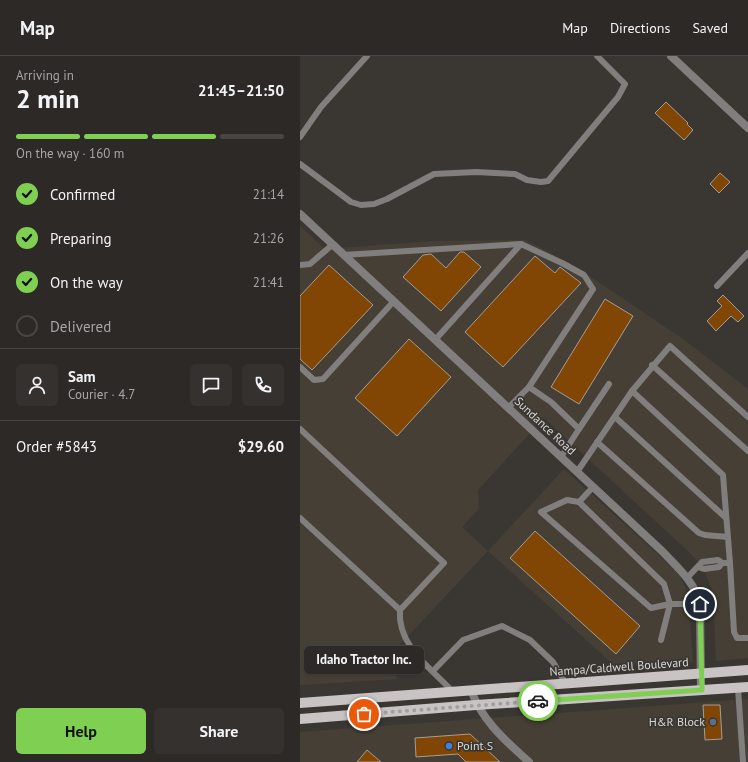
<!DOCTYPE html>
<html lang="en">
<head>
<meta charset="utf-8">
<style>
	:root { --surface:#2c2926; --page:#34312e; --text:#f1f3f6; --muted:#a6a6a7; --line:#484543; --accent:#7fd052 }
	body { margin:0; font-family:"PT Sans",sans-serif; background:var(--page); color:var(--text); height:100vh; display:flex; flex-direction:column; font-size:15px; white-space:nowrap }
	* { box-sizing:border-box; margin:0 }
	p { font-size:13px; color:var(--muted) }
	.icon { flex:none; width:22px; height:22px; fill:none; stroke:currentColor; stroke-width:2; stroke-linecap:round; stroke-linejoin:round }
	.map { position:relative; flex:1; overflow:hidden }
	.drawer { display:flex; flex-direction:column; background:var(--surface); width:300px }
	.drawer>* { flex:none }
	.pin { position:absolute; display:grid; place-items:center; width:34px; height:34px; color:#fff; margin:-17px; border:2px solid #fff; border-radius:50%; box-shadow:0 1px 4px #0007 }
	.courier { position:absolute; display:grid; place-items:center; width:40px; height:40px; margin:-20px; border:3px solid #7fd052; border-radius:50%; background:#fff; color:#222; box-shadow:0 1px 5px #0007 }
	.bubble { position:absolute; height:28px; border-radius:6px; background:var(--surface); box-shadow:0 1px 3px #0004,0 0 0 1px var(--line); font-size:13px; font-weight:800; line-height:28px; text-align:center }
	.headline em { font-style:normal; font-weight:800 }
	.headline div { display:flex; flex-direction:column-reverse }
	.headline { display:flex; align-items:center; justify-content:space-between; height:68px; padding:0 16px }
	h1 { font-size:26px; font-weight:800; line-height:30px }
	.bar { display:grid; grid-template-columns:repeat(4,1fr); gap:6px 4px; align-content:center; height:48px; padding:0 16px }
	.bar i { height:5px; border-radius:3px; background:var(--line) }
	.bar .active { background:var(--accent) }
	.bar p { grid-column:span 4 }
	.line { display:flex; align-items:center; gap:10px; padding:0 16px; border-top:1px solid var(--line) }
	.line div { flex:1 }
	.round { display:grid; place-items:center; flex:none; width:42px; height:42px; border-radius:6px; background:var(--page) }
	ol { padding:0 16px; list-style:none }
	li { display:flex; align-items:center; gap:12px; height:44px }
	li p { margin-inline-start:auto }
	li .icon { padding:4px; border-radius:50%; background:var(--accent); color:#111; stroke-width:4 }
	li:last-child { color:var(--muted) }
	li i { width:22px; height:22px; border:2px solid var(--line); border-radius:50% }
	.button { display:flex; gap:8px; margin-top:auto; padding:8px 16px }
	.button a { flex:1; height:46px; border-radius:6px; background:var(--accent); color:#111; font-size:16px; font-weight:800; line-height:46px; text-align:center }
	.button a+a { background:var(--page); color:var(--text) }
	header { display:flex; align-items:center; gap:24px; box-sizing:border-box; height:56px; padding:0 20px; background:var(--surface); border-bottom:1px solid var(--line) }
	header strong { font-size:19px }
	nav { display:flex; gap:22px; margin-inline-start:auto; font-size:14px }
	main { display:flex; flex:1; min-height:0 }
	.map>svg:first-child { display:block }
	.built { fill:#463f35 }
	.building { fill:#814604; stroke:#a39d99 }
	.lines { fill:none; stroke-linecap:round; stroke-linejoin:round }
	.service { stroke:#817e7e; stroke-width:6 }
	.minor { stroke:#817e7e; stroke-width:8 }
	.tertiary { stroke:#817e7e; stroke-width:8 }
	.primary { stroke:#c9c3c3; stroke-width:10 }
	.done { stroke:#a19f9c; stroke-width:4; stroke-dasharray:0 7.2 }
	.route { stroke:#7fd052; stroke-width:5 }
	.service-dot { fill:#5c6f8a; stroke:#3a3733; stroke-width:1.5 }
	.shop-dot { fill:#3f7fe0; stroke:#3a3733; stroke-width:1.5 }
	.labels { text-anchor:middle; stroke-width:3.5; stroke-linejoin:round; paint-order:stroke }
	.street-label { font-size:12px; fill:#d9d7d4; stroke:#3a3733 }
	.poi-label { font-size:12px; fill:#d9d7d4; stroke:#3a3733; text-anchor:end }
</style>
</head>
<body>
<header>
<strong>Map</strong>
<nav><a>Map</a><a>Directions</a><a>Saved</a></nav>
</header>
<main>
<section class="drawer">
<div class="headline"><div><h1>2 min</h1><p>Arriving in</p></div><em>21:45–21:50</em></div>
<div class="bar"><i class="active"></i><i class="active"></i><i class="active"></i><i></i><p>On the way · 160 m</p></div>
<ol>
<li><svg class="icon" aria-label="check" viewBox="0 0 24 24"><path d="M5 12l5 5 9-10"/></svg>Confirmed<p>21:14</p></li>
<li><svg class="icon" aria-label="check" viewBox="0 0 24 24"><path d="M5 12l5 5 9-10"/></svg>Preparing<p>21:26</p></li>
<li><svg class="icon" aria-label="check" viewBox="0 0 24 24"><path d="M5 12l5 5 9-10"/></svg>On the way<p>21:41</p></li>
<li><i></i>Delivered</li>
</ol>
<div class="line" style="height:72px"><a class="round"><svg class="icon" aria-label="person" viewBox="0 0 24 24"><circle cx="12" cy="8" r="4"/><path d="M4 21q1-7 8-7t8 7"/></svg></a><div><b>Sam</b><p>Courier · 4.7</p></div><a class="round"><svg class="icon" aria-label="chat" viewBox="0 0 24 24"><path d="M4 5h16v11H9l-5 4z"/></svg></a><a class="round"><svg class="icon" aria-label="phone" viewBox="0 0 24 24"><path d="M5 4h4l2 5-3 2q2 4 5 5l2-3 5 2v4C11 20 4 13 5 4z"/></svg></a></div>
<div class="line" style="height:52px"><div>Order #5843</div><b>$29.60</b></div>
<div class="button"><a>Help</a><a>Share</a></div>
</section>
<div class="map">
<svg width="448" height="706" viewBox="0 0 448 706">
	<rect width="100%" height="100%" fill="#3a3733"/>
	<g class="built">
		<path d="M 0,170 L 25,193 L 133,185 L 225,184 L 270,207 L 383,283 L 448,333 L 448,602 L 416,605 L 413,539 L 409,526 L 402,510 L 391,498 L 244,362 L 178,434 L 179,453 L 162,471 L 188,495 L 264,413 L 375,514 L 383,526 L 388,538 L 393,606 L 316,611 L 188,495 L 94,595 L 97,623 L 0,629 Z"/>
		<path d="M 448,643 L 448,706 L 0,706 L 0,676 Z"/>
	</g>
	<g class="building">
		<path d="M 366,46 L 388,67 L 387,68 L 393,74 L 384,84 L 355,57 Z"/>
		<path d="M 420,117 L 430,126 L 419,137 L 410,128 Z"/>
		<path d="M 160,196 L 164,196 L 181,211 L 141,255 L 103,221 L 123,199 L 131,198 L 146,212 Z"/>
		<path d="M 235,200 L 255,217 L 260,211 L 281,227 L 203,311 L 165,276 Z"/>
		<path d="M 29,209 L 73,249 L 12,314 L 0,303 L 0,240 Z"/>
		<path d="M 423,239 L 444,260 L 438,266 L 431,260 L 416,275 L 407,265 L 422,250 L 417,245 Z"/>
		<path d="M 305,243 L 333,260 L 279,348 L 251,331 Z"/>
		<path d="M 109,283 L 151,321 L 97,380 L 55,342 Z"/>
		<path d="M 235,475 L 340,570 L 316,598 L 210,502 Z"/>
		<path d="M 403,649 L 420,649 L 422,683 L 405,684 Z"/>
		<path d="M 170,678 L 200,706 L 166,706 L 158,698 L 116,701 L 115,682 Z"/>
		<path d="M 67,694 L 81,706 L 57,706 Z"/>
	</g>
	<g class="lines">
		<g class="service">
			<path d="M 0,81 L 21,51 L 67,0"/>
			<path d="M 0,108 L 51,146 L 61,149 L 74,148 L 87,143 L 134,118 L 176,116 L 215,118 L 227,124 L 241,126 L 248,125 L 318,41 L 325,28 L 297,0"/>
			<path d="M 43,199 L 221,188"/>
			<path d="M 0,209 L 10,208 L 32,189"/>
			<path d="M 417,230 L 448,197"/>
			<path d="M 135,284 L 221,188 L 262,207 L 284,219 L 293,233 L 229,331"/>
			<path d="M 352,309 L 448,395"/>
			<path d="M 0,311 L 14,324 L 23,323 L 94,245"/>
			<path d="M 332,335 L 370,290 L 448,361"/>
			<path d="M 208,352 L 229,331 L 251,346 L 279,373 L 261,401"/>
			<path d="M 315,361 L 426,462"/>
			<path d="M 0,373 L 144,507 L 100,554 L 0,462"/>
			<path d="M 279,373 L 309,328"/>
			<path d="M 297,386 L 399,477 L 405,479 L 428,481"/>
			<path d="M 277,416 L 332,335 L 423,419 L 430,507"/>
			<path d="M 293,431 L 279,446 L 267,444 L 241,456 L 351,552 L 370,548 L 400,548"/>
			<path d="M 279,446 L 364,528 L 370,548 L 361,584"/>
			<path d="M 398,511 L 404,513 L 419,511 L 422,507"/>
			<path d="M 387,522 L 402,506 L 418,504 L 422,507 L 430,507 L 434,576 L 437,582 L 448,582"/>
			<path d="M 100,554 C 97,590 131,612 153,636"/>
			<path d="M 133,615 L 163,584 L 202,570 L 230,584 L 253,606 L 266,628"/>
			<path d="M 438,632 L 443,706"/>
		</g>
		<g class="minor">
			<path d="M 0,158 L 362,495 C 377,511 395,526 400,548 L 401,635"/>
			<path d="M 171,634 C 182,665 206,685 229,706"/>
		</g>
		<path class="tertiary" d="M 371,0 L 448,72"/>
		<g class="primary">
			<path d="M 0,647 L 448,614"/>
			<path d="M 0,663 L 176,649 L 448,631"/>
		</g>
	</g>
	<g class="lines">
		<path class="done" d="M 64,658 L 238,645"/>
		<path class="route" d="M 238,645 L 402,634 L 400,548"/>
	</g>
	<circle class="service-dot" cx="413" cy="666" r="4"/>
	<circle class="shop-dot" cx="149" cy="690" r="4"/>
	<g class="labels">
		<g class="street-label">
			<text transform="translate(245 370) rotate(43)" y="4">Sundance Road</text>
			<text transform="translate(319 611) rotate(-4)" y="4">Nampa/Caldwell Boulevard</text>
		</g>
		<g class="poi-label">
			<text x="405" y="670">H&amp;R Block</text>
			<text x="157" y="694" text-anchor="start">Point S</text>
		</g>
	</g>
</svg>
<div class="pin" style="left:64px;top:658px;background:#ea580c"><svg class="icon" aria-label="bag" viewBox="0 0 24 24"><path d="M5 8h14l-1 12H6zM9 8a3 3 0 0 1 6 0"/></svg></div>
<div class="pin" style="left:400px;top:548px;background:#1f2937"><svg class="icon" aria-label="home" viewBox="0 0 24 24"><path d="M3 11l9-7 9 7M6 9v11h12V9"/></svg></div>
<div class="courier" style="left:238px;top:645px"><svg class="icon" aria-label="car" viewBox="0 0 24 24"><path d="M5 17H2v-5l4-1 3-4h7l3 4 3 1v5h-3M9 17h6M6 11h13"/><circle cx="7" cy="17" r="2"/><circle cx="17" cy="17" r="2"/></svg></div>
<div class="bubble" style="left:4px;top:590px;width:120px">Idaho Tractor Inc.</div>
</div>
</main>
</body>
</html>
